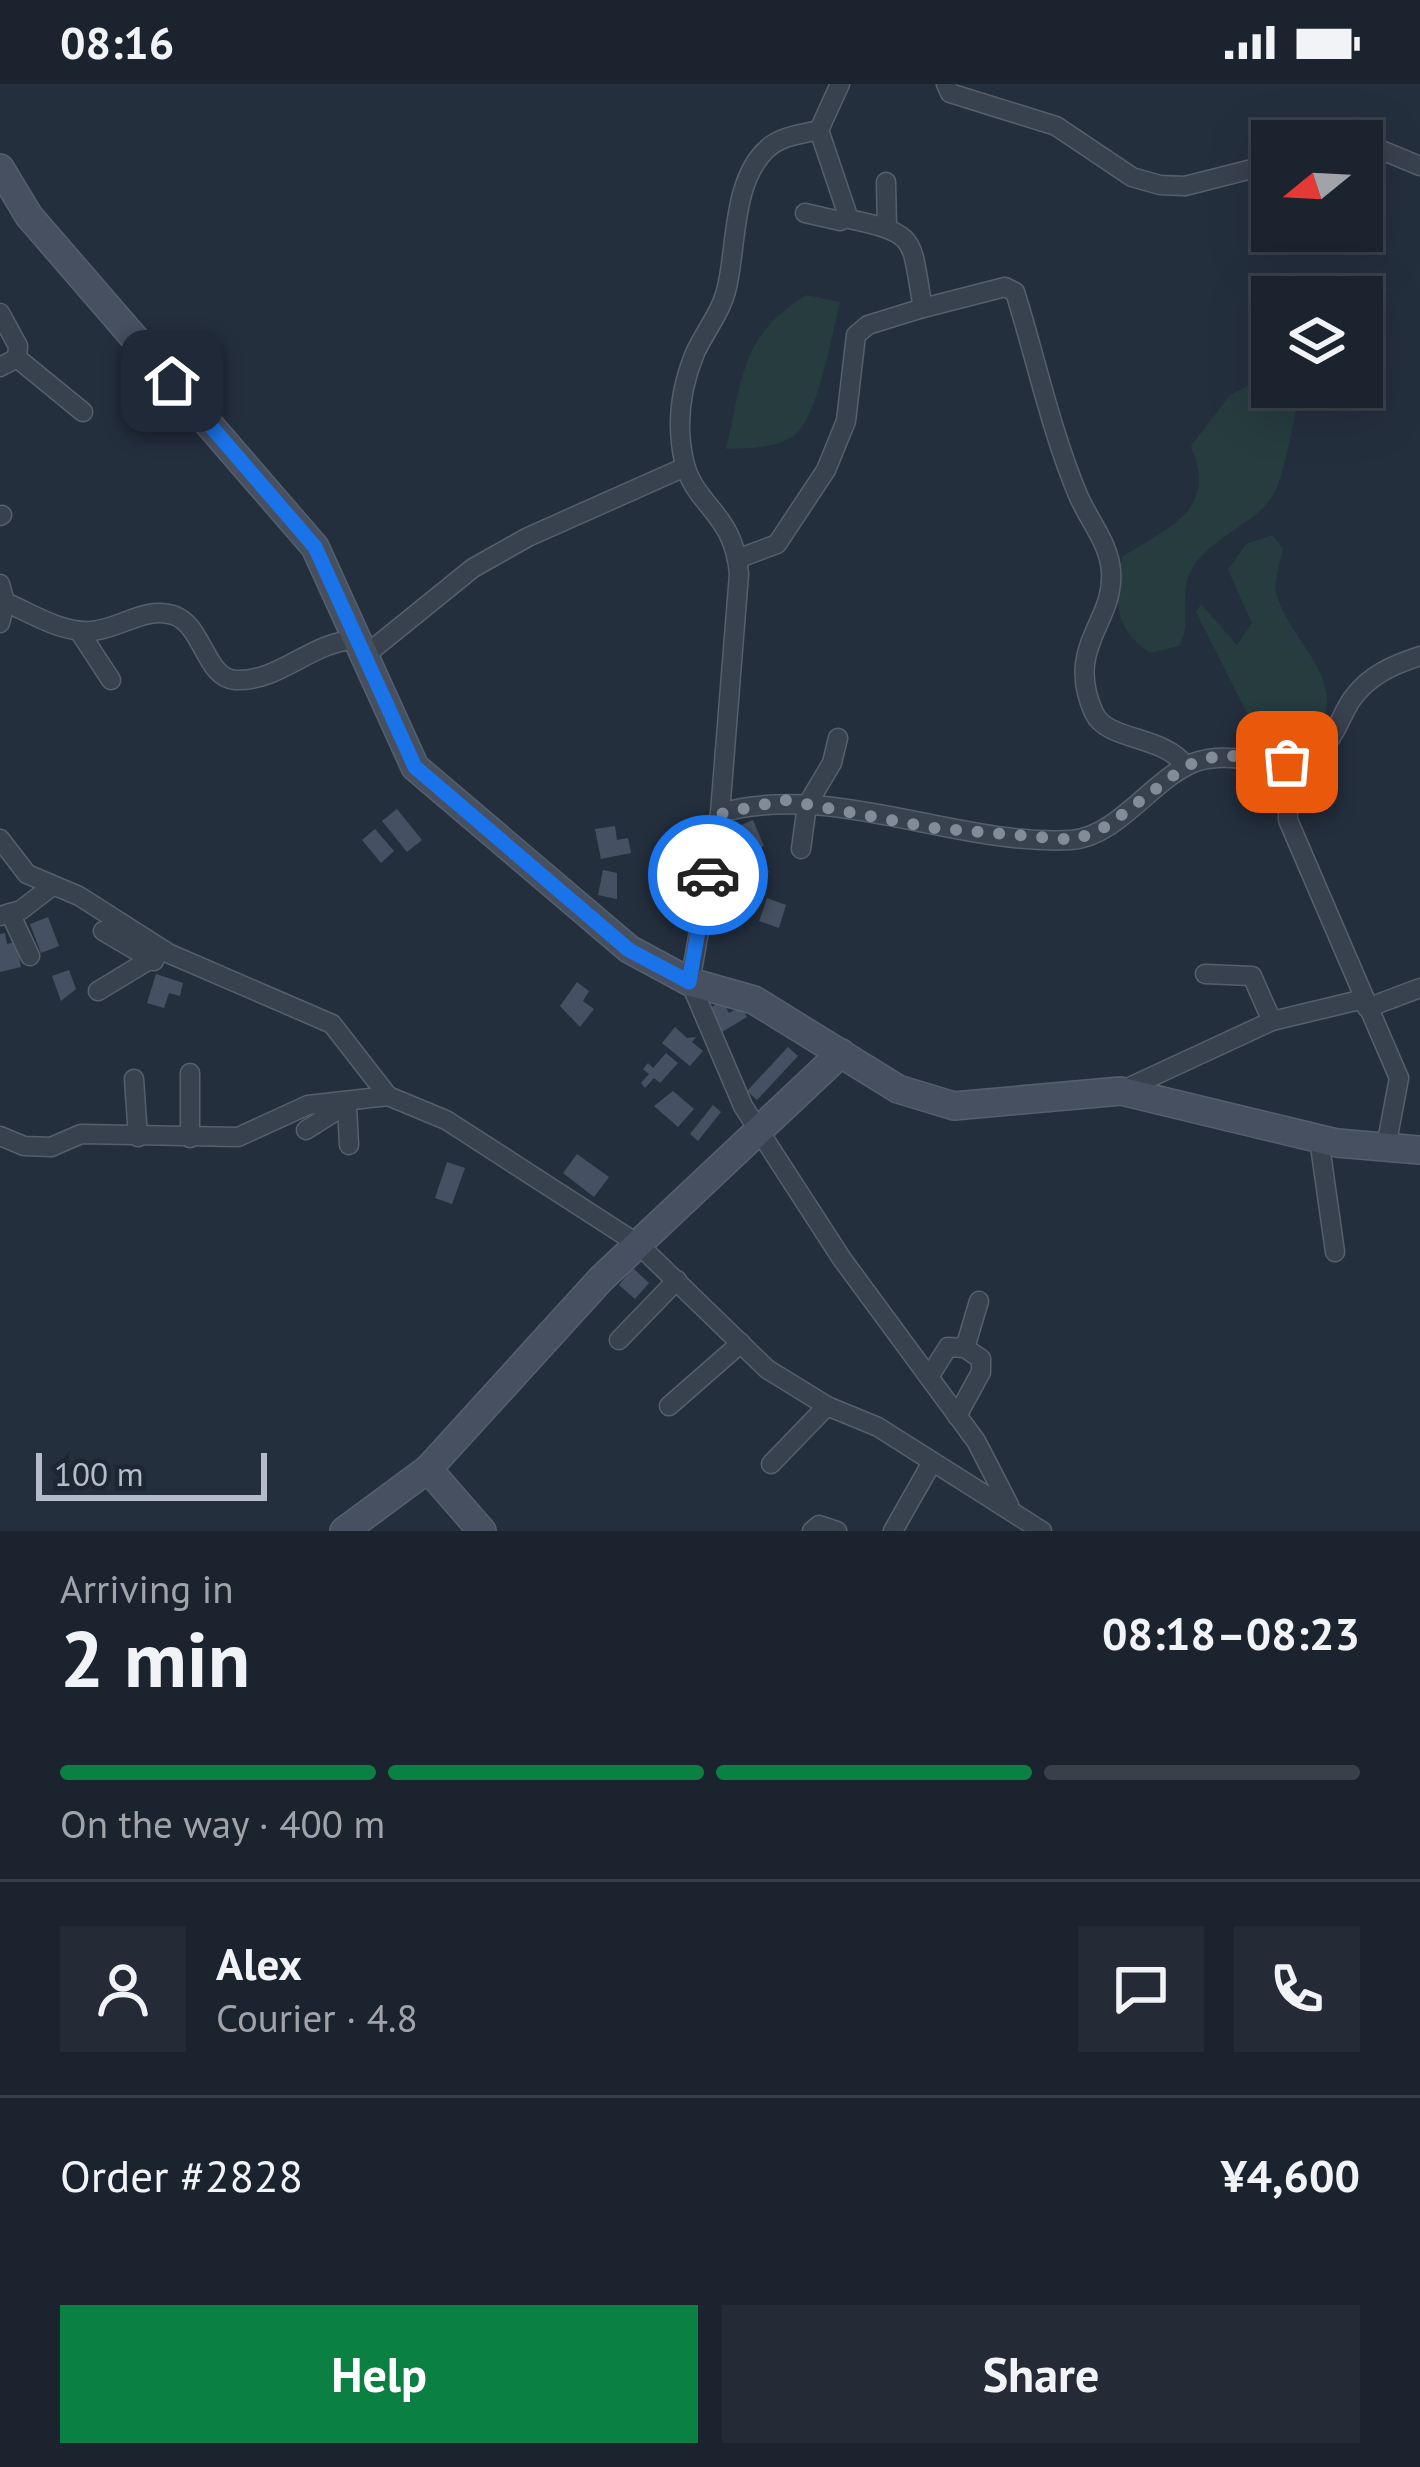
<!DOCTYPE html>
<html lang="en">
<head>
<meta charset="utf-8">
<style>
	:root { --surface:#1b232e; --page:#242b36; --text:#f1f3f6; --muted:#a0a4aa; --line:#39404a; --accent:#0b8043 }
	body { margin:0; font-family:"PT Sans",sans-serif; background:var(--page); color:var(--text); height:100vh; display:flex; flex-direction:column; font-size:45px; white-space:nowrap }
	* { box-sizing:border-box; margin:0 }
	p { font-size:39px; color:var(--muted) }
	.icon { flex:none; width:66px; height:66px; fill:none; stroke:currentColor; stroke-width:2; stroke-linecap:round; stroke-linejoin:round }
	.map { position:relative; height:1447px; overflow:hidden }
	.sheet { display:flex; flex-direction:column; background:var(--surface); flex:1 }
	.sheet>* { flex:none }
	.needle { width:78px; rotate:252deg }
	.controls { position:absolute; left:1251px; top:36px; display:grid; gap:24px }
	.controls a { display:grid; place-items:center; width:132px; height:132px; border-radius:0px; background:var(--surface); box-shadow:0 12px 48px #0002,0 0 0 3px var(--line); font-size:60px }
	.scale { position:absolute; left:36px; bottom:30px; width:231px; box-sizing:border-box; padding-left:12px; border:6px solid #b4bcc9; border-top:0; font-size:33px; line-height:42px; white-space:nowrap; color:#b4bcc9; -webkit-text-stroke:9px #1d2633; paint-order:stroke }
	.pin { position:absolute; display:grid; place-items:center; width:102px; height:102px; color:#fff; margin:-51px; border-radius:24px; box-shadow:0 6px 18px #0006 }
	.courier { position:absolute; display:grid; place-items:center; width:120px; height:120px; margin:-60px; border:9px solid #1a73e8; border-radius:50%; background:#fff; color:#222; box-shadow:0 3px 15px #0007 }
	.headline em { font-style:normal; font-weight:700 }
	.headline div { display:flex; flex-direction:column-reverse }
	.headline { display:flex; align-items:center; justify-content:space-between; height:204px; padding:0 60px }
	h1 { font-size:78px; font-weight:700; line-height:90px }
	.bar { display:grid; grid-template-columns:repeat(4,1fr); gap:18px 12px; align-content:center; height:144px; padding:0 60px }
	.bar i { height:15px; border-radius:9px; background:var(--line) }
	.bar .active { background:var(--accent) }
	.bar p { grid-column:span 4 }
	.line { display:flex; align-items:center; gap:30px; padding:0 60px; border-top:3px solid var(--line) }
	.line div { flex:1 }
	.round { display:grid; place-items:center; flex:none; width:126px; height:126px; border-radius:0px; background:var(--page) }
	.cta { display:flex; gap:24px; margin-top:auto; padding:24px 60px }
	.cta a { flex:1; height:138px; border-radius:0px; background:var(--accent); color:#fff; font-size:48px; font-weight:700; line-height:138px; text-align:center }
	.cta a+a { background:var(--page); color:var(--text) }
	.status { display:flex; justify-content:space-between; align-items:center; height:84px; padding:0 60px; background:var(--surface); direction:ltr }
	.status svg { height:33px; fill:currentColor }
	.map>svg:first-child { display:block }
	.green { fill:#263c3f }
	.building { fill:#455162 }
	.lines { fill:none; stroke-linecap:round; stroke-linejoin:round }
	.street-casing { stroke:#565f6c; stroke-width:21 }
	.secondary-casing { stroke:#565f6c; stroke-width:30 }
	.street { stroke:#38414e; stroke-width:18 }
	.secondary { stroke:#465061; stroke-width:27 }
	.done { stroke:#828b98; stroke-width:12; stroke-dasharray:0 21.6 }
	.route { stroke:#1a73e8; stroke-width:15 }
</style>
</head>
<body>
<div class="status"><b>08:16</b><svg viewBox="0 0 49 12"><path d="M0 12V9h3v3zM5 12V6h3v6zM10 12V3h3v9zM15 12V0h3v12zM26 1h20v11H26zM47 4h2v5h-2z"/></svg></div>
<div class="map">
<svg width="1420" height="1447" viewBox="0 0 1420 1447">
	<rect width="100%" height="100%" fill="#242f3e"/>
	<g class="green">
		<path d="M 807,211 L 840,218 C 832,249 818,337 792,353 C 772,365 748,364 726,365 C 743,295 740,250 807,211 Z"/>
		<path d="M 1256,298 L 1300,309 C 1293,334 1284,399 1270,416 C 1249,443 1212,453 1193,483 C 1176,510 1194,537 1179,562 L 1150,569 C 1112,543 1115,515 1122,473 C 1170,442 1218,427 1191,362 L 1230,311 Z"/>
		<path d="M 1273,451 L 1283,465 C 1280,479 1273,499 1277,512 C 1292,560 1347,593 1319,648 C 1306,673 1289,670 1264,663 L 1196,528 L 1201,520 L 1237,561 L 1252,539 L 1228,486 L 1246,460 Z"/>
	</g>
	<g class="building">
		<path d="M 397,725 L 422,756 L 407,768 L 382,737 Z"/>
		<path d="M 753,736 L 764,762 L 745,770 L 734,744 Z"/>
		<path d="M 615,742 L 617,756 L 628,754 L 631,769 L 601,775 L 595,745 Z"/>
		<path d="M 375,745 L 394,767 L 381,779 L 362,756 Z"/>
		<path d="M 737,775 L 769,787 L 763,804 L 731,792 Z"/>
		<path d="M 603,786 L 617,789 L 617,815 L 598,811 Z"/>
		<path d="M 718,804 L 748,812 L 743,834 L 712,826 Z"/>
		<path d="M 767,814 L 786,821 L 779,844 L 759,837 Z"/>
		<path d="M 48,833 L 59,862 L 41,869 L 30,840 Z"/>
		<path d="M 5,849 L 7,860 L 16,858 L 21,883 L 0,888 L 0,850 Z"/>
		<path d="M 69,886 L 76,905 L 61,917 L 52,892 Z"/>
		<path d="M 156,890 L 183,899 L 180,912 L 169,909 L 164,924 L 147,919 Z"/>
		<path d="M 577,898 L 589,907 L 583,917 L 594,925 L 580,943 L 560,922 Z"/>
		<path d="M 722,917 L 729,929 L 741,922 L 747,933 L 722,948 L 708,925 Z"/>
		<path d="M 675,943 L 687,954 L 696,953 L 692,958 L 703,967 L 690,982 L 662,959 Z"/>
		<path d="M 788,963 L 798,972 L 757,1016 L 747,1007 Z"/>
		<path d="M 666,969 L 678,979 L 660,999 L 654,994 L 645,1004 L 641,999 L 649,990 L 643,985 L 648,979 L 653,984 Z"/>
		<path d="M 673,1007 L 694,1025 L 678,1043 L 654,1022 Z"/>
		<path d="M 713,1021 L 721,1028 L 698,1057 L 690,1050 Z"/>
		<path d="M 577,1070 L 609,1093 L 594,1113 L 563,1089 Z"/>
		<path d="M 447,1078 L 465,1084 L 452,1120 L 435,1114 Z"/>
		<path d="M 633,1184 L 649,1199 L 635,1215 L 619,1201 Z"/>
	</g>
	<g class="lines">
		<defs>
			<g id="street">
				<path d="M 840,0 L 819,46 L 849,135 C 921,150 910,156 923,224 L 1005,203 L 1015,208 C 1036,275 1051,347 1078,411 C 1089,437 1109,459 1111,487 C 1115,539 1064,562 1094,629 C 1108,658 1162,650 1186,682"/>
				<path d="M 946,0 L 950,9 L 1056,42 L 1132,93 L 1160,101 L 1185,102 L 1272,80"/>
				<path d="M 819,46 C 802,50 781,52 768,64 C 732,96 737,161 727,203 C 722,227 705,247 695,269 C 681,303 676,341 684,377 C 694,422 734,428 739,490 L 720,729 L 690,898 L 743,1022 L 842,1175 L 976,1357 L 1009,1421"/>
				<path d="M 1362,58 L 1420,82"/>
				<path d="M 886,98 L 887,143"/>
				<path d="M 805,129 L 840,137 L 847,131"/>
				<path d="M 0,229 L 18,262 L 17,274 L 0,283"/>
				<path d="M 17,274 L 83,328"/>
				<path d="M 0,432 L 2,431"/>
				<path d="M 737,475 L 777,460 L 826,386 L 846,337 L 856,251 L 868,241 L 923,224"/>
				<path d="M 0,500 L 5,518 L 0,539"/>
				<path d="M 5,518 C 33,530 61,549 92,547 C 119,545 146,522 173,531 C 203,540 205,594 235,596 C 281,598 311,557 356,556"/>
				<path d="M 79,547 L 111,596"/>
				<path d="M 363,573 L 473,484 L 528,453 L 685,383"/>
				<path d="M 1287,678 L 1288,736 L 1399,994 L 1386,1063"/>
				<path d="M 720,729 C 833,697 954,762 1071,756 C 1117,753 1152,696 1193,679 C 1234,663 1280,691 1317,667 C 1336,655 1340,632 1352,615 C 1369,591 1393,581 1420,572"/>
				<path d="M 0,755 L 27,790 L 79,812 L 170,870 L 332,940 L 388,1012 L 446,1036 L 638,1160 L 767,1285 L 827,1322 L 878,1343 L 1042,1447"/>
				<path d="M 801,765 L 807,721 L 832,679 L 838,654"/>
				<path d="M 10,829 L 30,872"/>
				<path d="M 0,832 L 21,826 L 51,803"/>
				<path d="M 103,847 L 154,877"/>
				<path d="M 1205,890 L 1252,892 L 1272,937"/>
				<path d="M 98,907 L 164,867"/>
				<path d="M 1367,924 L 1420,904"/>
				<path d="M 190,989 L 190,1054"/>
				<path d="M 134,995 L 138,1053"/>
				<path d="M 1121,1007 L 1272,937 L 1364,915"/>
				<path d="M 347,1023 L 349,1061"/>
				<path d="M 306,1046 L 347,1020"/>
				<path d="M 0,1052 L 24,1062 L 51,1063 L 81,1050 L 238,1053 L 308,1021 L 388,1012"/>
				<path d="M 1319,1055 L 1335,1168"/>
				<path d="M 619,1256 L 677,1196"/>
				<path d="M 965,1264 L 979,1217"/>
				<path d="M 929,1293 L 948,1263 L 965,1264 L 981,1275 L 981,1288 L 957,1332"/>
				<path d="M 669,1322 L 741,1259"/>
				<path d="M 771,1380 L 827,1322"/>
				<path d="M 812,1447 L 819,1441 L 837,1447"/>
				<path d="M 893,1447 L 931,1380"/>
			</g>
			<g id="secondary">
				<path d="M 0,84 L 29,132 L 315,463 L 415,683 L 629,865 L 690,898 L 754,916 L 898,1005 L 954,1022 L 1121,1007 L 1337,1059 L 1420,1066"/>
				<path d="M 344,1447 L 428,1385"/>
				<path d="M 482,1447 L 428,1385 L 601,1195 L 841,969"/>
			</g>
		</defs>
		<use href="#street" class="street-casing"/>
		<use href="#secondary" class="secondary-casing"/>
		<use href="#street" class="street"/>
		<use href="#secondary" class="secondary"/>
	</g>
	<g class="lines">
		<path class="done" d="M 708,791 L 720,730 L 784,716 L 934,744 L 1075,756 L 1107,742 L 1186,682 L 1204,675 L 1225,671 L 1287,678"/>
		<path class="route" d="M 172,297 L 315,463 L 415,683 L 629,866 L 689,898 L 708,791"/>
	</g>
</svg>
<div class="controls">
<a><svg class="needle" viewBox="-14 -14 28 28"><path d="M0-13l5 13h-10z" fill="#e53935"/><path d="M0 13l5-13h-10z" fill="#a0a4aa"/></svg></a>
<a><svg class="icon" aria-label="layers" viewBox="0 0 24 24"><path d="M12 4l9 5-9 5-9-5zM3 14l9 5 9-5"/></svg></a>
</div>
<div class="scale">100 m</div>
<div class="pin" style="left:1287px;top:678px;background:#ea580c"><svg class="icon" aria-label="bag" viewBox="0 0 24 24"><path d="M5 8h14l-1 12H6zM9 8a3 3 0 0 1 6 0"/></svg></div>
<div class="pin" style="left:172px;top:297px;background:#1f2937"><svg class="icon" aria-label="home" viewBox="0 0 24 24"><path d="M3 11l9-7 9 7M6 9v11h12V9"/></svg></div>
<div class="courier" style="left:708px;top:791px"><svg class="icon" aria-label="car" viewBox="0 0 24 24"><path d="M5 17H2v-5l4-1 3-4h7l3 4 3 1v5h-3M9 17h6M6 11h13"/><circle cx="7" cy="17" r="2"/><circle cx="17" cy="17" r="2"/></svg></div>
</div>
<section class="sheet">
<div class="headline"><div><h1>2 min</h1><p>Arriving in</p></div><em>08:18–08:23</em></div>
<div class="bar"><i class="active"></i><i class="active"></i><i class="active"></i><i></i><p>On the way · 400 m</p></div>
<div class="line" style="height:216px"><a class="round"><svg class="icon" aria-label="person" viewBox="0 0 24 24"><circle cx="12" cy="8" r="4"/><path d="M4 21q1-7 8-7t8 7"/></svg></a><div><b>Alex</b><p>Courier · 4.8</p></div><a class="round"><svg class="icon" aria-label="chat" viewBox="0 0 24 24"><path d="M4 5h16v11H9l-5 4z"/></svg></a><a class="round"><svg class="icon" aria-label="phone" viewBox="0 0 24 24"><path d="M5 4h4l2 5-3 2q2 4 5 5l2-3 5 2v4C11 20 4 13 5 4z"/></svg></a></div>
<div class="line" style="height:156px"><div>Order #2828</div><b>¥4,600</b></div>
<div class="cta"><a>Help</a><a>Share</a></div>
</section>
</body>
</html>
